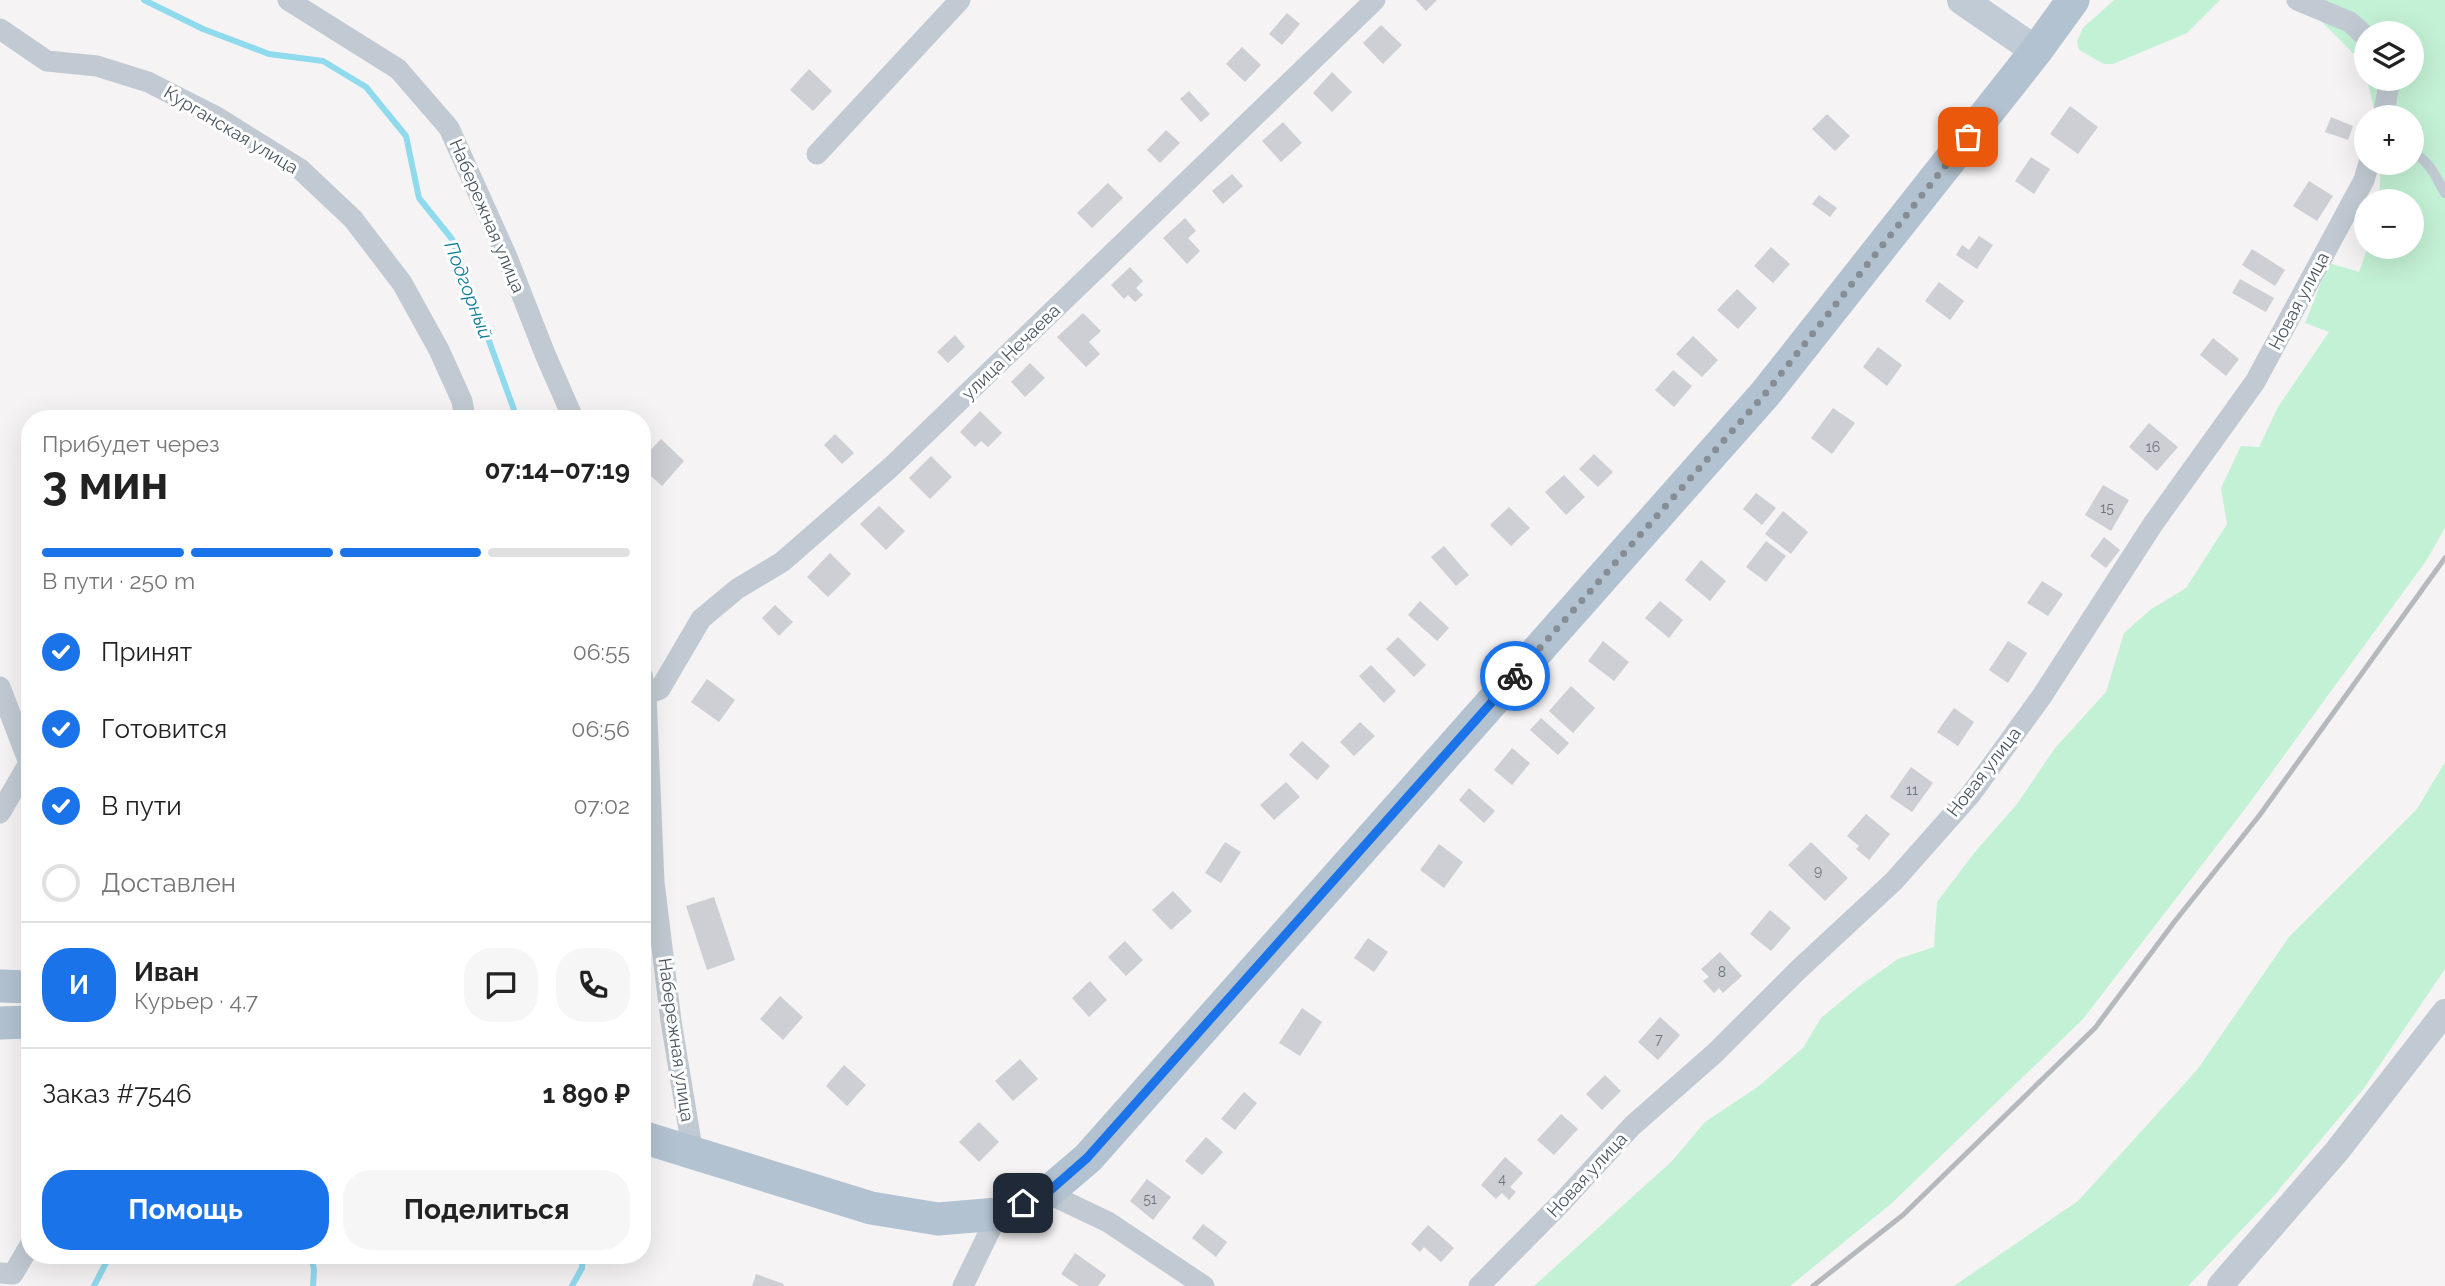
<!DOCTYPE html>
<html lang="ru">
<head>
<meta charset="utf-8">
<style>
	:root { --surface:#fff; --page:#f6f6f6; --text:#222; --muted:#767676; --line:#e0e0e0; --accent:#1a73e8 }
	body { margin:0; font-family:Raleway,sans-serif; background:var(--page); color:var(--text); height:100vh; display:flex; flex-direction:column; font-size:26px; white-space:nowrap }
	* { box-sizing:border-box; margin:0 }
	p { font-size:23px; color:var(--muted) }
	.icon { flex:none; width:38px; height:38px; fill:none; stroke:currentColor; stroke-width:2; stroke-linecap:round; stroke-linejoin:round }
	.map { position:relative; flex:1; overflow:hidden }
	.side { position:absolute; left:21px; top:410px; width:630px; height:854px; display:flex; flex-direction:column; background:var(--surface); border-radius:28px; box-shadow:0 7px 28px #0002 }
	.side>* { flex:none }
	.tools { position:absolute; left:2354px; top:21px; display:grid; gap:14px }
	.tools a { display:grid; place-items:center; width:70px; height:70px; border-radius:50%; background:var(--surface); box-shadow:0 7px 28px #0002; font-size:35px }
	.pin { position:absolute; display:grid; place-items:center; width:60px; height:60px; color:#fff; margin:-30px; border-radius:14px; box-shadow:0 4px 10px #0006 }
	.courier { position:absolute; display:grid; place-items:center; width:70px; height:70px; margin:-35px; border:5px solid #1a73e8; border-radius:50%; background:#fff; color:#222; box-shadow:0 2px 9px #0007 }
	.headline em { font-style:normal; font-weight:700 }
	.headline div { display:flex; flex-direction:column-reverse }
	.headline { display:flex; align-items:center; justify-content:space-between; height:119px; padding:0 21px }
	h1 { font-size:46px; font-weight:700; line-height:52px }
	.bar { display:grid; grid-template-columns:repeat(4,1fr); gap:10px 7px; align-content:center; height:84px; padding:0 21px }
	.bar i { height:9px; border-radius:5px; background:var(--line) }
	.bar .active { background:var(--accent) }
	.bar p { grid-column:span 4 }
	.line { display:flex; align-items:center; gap:18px; padding:0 21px; border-top:2px solid var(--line) }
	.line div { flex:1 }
	.round { display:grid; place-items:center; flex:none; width:74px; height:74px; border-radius:28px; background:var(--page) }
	ol { padding:0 21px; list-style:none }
	li { display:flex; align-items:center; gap:21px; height:77px }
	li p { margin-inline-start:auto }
	li .icon { padding:7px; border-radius:50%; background:var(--accent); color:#fff; stroke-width:4 }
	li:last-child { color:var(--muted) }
	li i { width:38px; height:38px; border:4px solid var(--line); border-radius:50% }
	.button { display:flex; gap:14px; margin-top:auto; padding:14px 21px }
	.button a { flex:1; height:80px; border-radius:28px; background:var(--accent); color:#fff; font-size:28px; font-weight:700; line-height:80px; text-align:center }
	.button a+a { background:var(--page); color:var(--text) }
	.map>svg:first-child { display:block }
	.green { fill:#c3f1d5 }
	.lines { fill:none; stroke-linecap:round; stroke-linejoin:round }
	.stream { stroke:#90daee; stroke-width:6 }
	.building { fill:#cdcfd5 }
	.service { stroke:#c1cad2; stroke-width:10 }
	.minor { stroke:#c1cad2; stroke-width:21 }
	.tertiary { stroke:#c1cad2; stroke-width:26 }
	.secondary { stroke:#c1cbd6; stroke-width:30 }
	.primary { stroke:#b3c2d1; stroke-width:33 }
	.rail { stroke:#b5b8bd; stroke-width:5 }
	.done { stroke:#868d94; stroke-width:7; stroke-dasharray:0 12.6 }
	.route { stroke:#1a73e8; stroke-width:9 }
	.labels { text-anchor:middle; stroke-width:6; stroke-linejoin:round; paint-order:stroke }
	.number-label { font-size:14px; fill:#6b747e }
	.street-label { font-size:18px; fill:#4a5661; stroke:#fff }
	.water-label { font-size:19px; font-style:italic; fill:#0c7c9b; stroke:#fff }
</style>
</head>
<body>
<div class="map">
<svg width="2445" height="1286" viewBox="0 0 2445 1286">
	<rect width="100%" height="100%" fill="#f5f3f3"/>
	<g class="green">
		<path d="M 2114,0 L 2220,0 L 2187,33 L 2113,64 L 2104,64 L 2079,50 L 2077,41 L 2083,28 Z"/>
		<path d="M 2300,0 L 2445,0 L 2445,528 L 2426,561 L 2245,809 L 2083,1019 L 1892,1203 L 1790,1286 L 1534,1286 L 1672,1161 L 1705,1122 L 1759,1086 L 1803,1048 L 1821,1018 L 1857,988 L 1898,959 L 1934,947 L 1937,902 L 1975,852 L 2017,804 L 2055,748 L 2106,692 L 2124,633 L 2150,610 L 2186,588 L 2227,524 L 2221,488 L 2241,446 L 2259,447 L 2278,407 L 2329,332 L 2305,323 L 2329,263 L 2359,272 L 2368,247 L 2412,247 L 2412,201 L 2379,201 L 2381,163 L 2412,163 L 2412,117 L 2376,117 L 2367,79 L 2412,79 L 2412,33 L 2366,33 L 2366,74 L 2364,64 Z"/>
		<path d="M 2445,762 L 2445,969 L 2364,1088 L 2272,1198 L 2188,1286 L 1954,1286 L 2078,1201 L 2197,1070 L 2289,937 L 2417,809 Z"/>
	</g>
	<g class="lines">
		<g class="stream">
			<path d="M 144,0 L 203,29 L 269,54 L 323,61 L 366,87 L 406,136 L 419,198 L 452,239 L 517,418"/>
			<path d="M 311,1255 L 314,1270 L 313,1286"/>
			<path d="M 94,1286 L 110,1255"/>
			<path d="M 572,1286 L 582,1268 L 583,1255"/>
		</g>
	</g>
	<g class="building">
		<path d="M 1416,0 L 1437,0 L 1426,11 Z"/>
		<path d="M 1287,13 L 1300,24 L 1282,45 L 1269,34 Z"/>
		<path d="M 1381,25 L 1402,45 L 1383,64 L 1363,43 Z"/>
		<path d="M 1242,47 L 1261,65 L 1245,82 L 1226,64 Z"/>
		<path d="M 809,69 L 832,91 L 813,111 L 790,90 Z"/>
		<path d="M 1332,72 L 1352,92 L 1332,112 L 1313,93 Z"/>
		<path d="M 1189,91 L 1210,114 L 1201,122 L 1180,99 Z"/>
		<path d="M 2070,106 L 2098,127 L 2078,154 L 2050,134 Z"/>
		<path d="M 1827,114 L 1850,136 L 1835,151 L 1812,129 Z"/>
		<path d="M 2331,117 L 2353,126 L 2348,140 L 2325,132 Z"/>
		<path d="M 1283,122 L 1302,143 L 1281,162 L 1262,141 Z"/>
		<path d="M 1166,130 L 1180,143 L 1160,163 L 1147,150 Z"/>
		<path d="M 2031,157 L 2050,169 L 2034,194 L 2015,181 Z"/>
		<path d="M 1232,174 L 1243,186 L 1223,204 L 1212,191 Z"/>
		<path d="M 2309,181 L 2333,196 L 2317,221 L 2293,206 Z"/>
		<path d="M 1108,183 L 1123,198 L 1092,228 L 1077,213 Z"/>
		<path d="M 1819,195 L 1837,208 L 1830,217 L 1812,204 Z"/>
		<path d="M 1185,218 L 1196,231 L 1188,238 L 1200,251 L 1187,264 L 1163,238 Z"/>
		<path d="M 1979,236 L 1993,245 L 1977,269 L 1956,255 L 1962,245 L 1969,250 Z"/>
		<path d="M 1771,247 L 1790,264 L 1773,283 L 1754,266 Z"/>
		<path d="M 2252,249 L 2285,270 L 2275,286 L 2242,265 Z"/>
		<path d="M 1130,267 L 1143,281 L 1136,288 L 1143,295 L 1135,302 L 1128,295 L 1124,299 L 1111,285 Z"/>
		<path d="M 2240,279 L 2274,298 L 2266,312 L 2232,293 Z"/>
		<path d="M 1939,282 L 1964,301 L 1950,320 L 1925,301 Z"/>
		<path d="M 1737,289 L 1757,308 L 1738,329 L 1717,310 Z"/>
		<path d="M 1083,313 L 1101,331 L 1089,342 L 1100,354 L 1086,367 L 1057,337 Z"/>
		<path d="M 955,335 L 965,347 L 948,363 L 937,352 Z"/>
		<path d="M 1693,336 L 1718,360 L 1702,377 L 1676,354 Z"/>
		<path d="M 2213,338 L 2239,359 L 2226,376 L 2200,355 Z"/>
		<path d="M 1878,347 L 1902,365 L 1887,386 L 1863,367 Z"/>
		<path d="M 1030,363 L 1045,378 L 1025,397 L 1011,382 Z"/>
		<path d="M 1673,370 L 1692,386 L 1674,407 L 1655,390 Z"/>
		<path d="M 1833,408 L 1855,423 L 1832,454 L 1811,438 Z"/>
		<path d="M 980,411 L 1002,433 L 988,447 L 981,441 L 975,447 L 960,432 Z"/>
		<path d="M 2149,423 L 2178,447 L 2157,471 L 2129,447 Z"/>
		<path d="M 835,434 L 854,453 L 842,464 L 824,445 Z"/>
		<path d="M 661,439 L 684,461 L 662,486 L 642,468 L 642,459 Z"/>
		<path d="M 1594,454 L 1613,472 L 1598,487 L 1579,469 Z"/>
		<path d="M 931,456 L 952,477 L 930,499 L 909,478 Z"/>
		<path d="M 1564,475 L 1585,497 L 1566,515 L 1545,492 Z"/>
		<path d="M 2103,485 L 2129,500 L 2111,531 L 2085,515 Z"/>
		<path d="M 1756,493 L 1776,508 L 1762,525 L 1743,509 Z"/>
		<path d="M 879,506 L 905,531 L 886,550 L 860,524 Z"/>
		<path d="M 1509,507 L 1530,528 L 1511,546 L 1490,525 Z"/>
		<path d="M 1783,511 L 1808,532 L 1791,554 L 1765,534 Z"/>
		<path d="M 2104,537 L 2120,550 L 2106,568 L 2090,556 Z"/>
		<path d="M 1766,541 L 1786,556 L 1766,582 L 1746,567 Z"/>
		<path d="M 1444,546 L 1469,575 L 1456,586 L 1431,557 Z"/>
		<path d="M 830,553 L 851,574 L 828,597 L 807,577 Z"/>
		<path d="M 1701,560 L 1726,581 L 1710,601 L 1685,580 Z"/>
		<path d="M 2042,581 L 2063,594 L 2048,616 L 2027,603 Z"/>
		<path d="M 1420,601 L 1449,628 L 1437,641 L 1408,615 Z"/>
		<path d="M 1660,601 L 1683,620 L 1669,638 L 1645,618 Z"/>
		<path d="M 775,605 L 793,622 L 779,636 L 762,618 Z"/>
		<path d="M 1398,637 L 1426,665 L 1414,677 L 1386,649 Z"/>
		<path d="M 1603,641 L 1629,662 L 1614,681 L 1588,661 Z"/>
		<path d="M 2008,641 L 2027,653 L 2008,683 L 1989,670 Z"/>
		<path d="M 1371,665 L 1396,691 L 1384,703 L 1359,676 Z"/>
		<path d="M 707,679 L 735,700 L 719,722 L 691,702 Z"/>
		<path d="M 1571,686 L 1595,708 L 1573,733 L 1549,711 Z"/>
		<path d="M 1954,708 L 1974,722 L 1958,746 L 1937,732 Z"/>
		<path d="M 1541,718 L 1569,743 L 1558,755 L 1530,730 Z"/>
		<path d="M 1360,722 L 1375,736 L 1354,756 L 1340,742 Z"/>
		<path d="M 1302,741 L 1330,766 L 1317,780 L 1289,755 Z"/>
		<path d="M 1512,748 L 1530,763 L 1512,785 L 1494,770 Z"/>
		<path d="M 1911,767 L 1933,783 L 1912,812 L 1890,797 Z"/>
		<path d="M 1286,782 L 1300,797 L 1274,820 L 1260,805 Z"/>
		<path d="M 1469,788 L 1495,811 L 1484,823 L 1459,800 Z"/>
		<path d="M 1866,814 L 1890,834 L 1869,860 L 1856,849 L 1859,846 L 1847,836 Z"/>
		<path d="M 1225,842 L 1241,852 L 1221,883 L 1205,873 Z"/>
		<path d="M 1811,842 L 1848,878 L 1825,901 L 1788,865 Z"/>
		<path d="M 1439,844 L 1463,862 L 1444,888 L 1420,870 Z"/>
		<path d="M 1173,891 L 1192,911 L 1171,930 L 1152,910 Z"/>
		<path d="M 714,897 L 735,960 L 707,970 L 686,906 Z"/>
		<path d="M 1770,910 L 1791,928 L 1771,951 L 1750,934 Z"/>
		<path d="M 1368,938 L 1388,952 L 1374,972 L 1354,958 Z"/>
		<path d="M 1125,941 L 1143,960 L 1126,976 L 1108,957 Z"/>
		<path d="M 1720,952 L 1742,976 L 1723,993 L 1719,988 L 1714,993 L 1703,981 L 1709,977 L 1701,969 Z"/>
		<path d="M 1090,981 L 1107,1000 L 1089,1017 L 1072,998 Z"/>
		<path d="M 780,996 L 803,1017 L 783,1040 L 760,1019 Z"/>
		<path d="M 1302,1008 L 1322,1022 L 1300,1056 L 1279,1043 Z"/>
		<path d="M 1660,1017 L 1680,1035 L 1658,1060 L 1638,1042 Z"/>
		<path d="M 1020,1059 L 1038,1079 L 1013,1101 L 995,1081 Z"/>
		<path d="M 844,1065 L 866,1085 L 847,1106 L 826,1086 Z"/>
		<path d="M 1605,1075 L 1621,1091 L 1602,1110 L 1586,1094 Z"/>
		<path d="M 1244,1092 L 1257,1103 L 1235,1130 L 1221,1119 Z"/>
		<path d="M 1561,1114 L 1578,1129 L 1554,1155 L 1537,1140 Z"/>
		<path d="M 979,1122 L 999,1142 L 979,1162 L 959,1142 Z"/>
		<path d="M 1206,1137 L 1223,1152 L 1202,1175 L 1185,1161 Z"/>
		<path d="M 1505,1157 L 1523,1173 L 1510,1187 L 1516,1192 L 1509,1200 L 1502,1193 L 1496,1199 L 1481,1185 Z"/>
		<path d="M 1147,1179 L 1171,1197 L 1153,1220 L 1130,1201 Z"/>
		<path d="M 1203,1224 L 1227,1242 L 1216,1257 L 1192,1238 Z"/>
		<path d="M 1428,1225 L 1454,1248 L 1441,1262 L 1424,1247 L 1420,1252 L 1411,1244 Z"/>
		<path d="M 1075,1253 L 1106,1275 L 1098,1286 L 1079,1286 L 1061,1274 Z"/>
		<path d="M 756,1274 L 784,1284 L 783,1286 L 752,1286 Z"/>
	</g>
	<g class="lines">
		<path class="service" d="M 2412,153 C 2428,158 2437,179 2445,193"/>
		<g class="minor">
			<path d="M 288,0 L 398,69 L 449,128 L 507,257 L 545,354 L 573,418"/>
			<path d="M 2297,0 L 2350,22 L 2366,37"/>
			<path d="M 0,29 L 47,61 L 97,66 L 148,82 L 215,116 L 300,169 L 353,219 L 402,283 L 439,350 L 462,401 L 465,418"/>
			<path d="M 2383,117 L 2390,79"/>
			<path d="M 817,154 L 960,0"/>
			<path d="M 642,675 L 646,694 L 654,882 L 671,1021 L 693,1154"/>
			<path d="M 0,687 L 29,763 L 0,813"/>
			<path d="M 646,694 L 660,689 L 701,619 L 737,589 L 782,562 L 891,467 L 1375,0"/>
			<path d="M 1047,1193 L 1108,1222 L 1204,1286"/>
			<path d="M 0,1273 L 13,1274 L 30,1245"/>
			<path d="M 963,1286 L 998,1214"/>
			<path d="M 1479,1286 L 1563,1201 L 1632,1126 L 1715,1053 L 1797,971 L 1894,881 L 1971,794 L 2042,696 L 2153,524 L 2255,382 L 2364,180 L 2369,163"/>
		</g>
		<path class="tertiary" d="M 2220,1286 L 2337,1151 L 2445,1012"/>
		<path class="secondary" d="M 1962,0 L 2036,51"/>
		<g class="primary">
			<path d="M 0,986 L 30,987"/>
			<path d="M 0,1023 L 30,1022"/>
			<path d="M 642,1137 L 871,1208 L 938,1219 L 998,1214 L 1047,1193 L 1088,1158 L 1765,394 L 2036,51 L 2073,0"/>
		</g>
		<path class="rail" d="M 1813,1286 L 1903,1215 L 2095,1028 L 2175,921 L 2259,816 L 2445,558"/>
	</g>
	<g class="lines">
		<path class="done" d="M 1515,676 L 1765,394 L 1968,137"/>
		<path class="route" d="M 1023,1203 L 1047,1193 L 1087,1158 L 1515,676"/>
	</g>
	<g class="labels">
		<g class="number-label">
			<text x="2153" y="452">16</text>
			<text x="2107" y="513">15</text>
			<text x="1912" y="795">11</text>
			<text x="1818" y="876">9</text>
			<text x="1722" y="977">8</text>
			<text x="1659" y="1044">7</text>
			<text x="1502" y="1184">4</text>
			<text x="1150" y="1204">51</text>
		</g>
		<g class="street-label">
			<text transform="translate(231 130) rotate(31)" y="6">Курганская улица</text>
			<text transform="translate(487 216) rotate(67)" y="6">Набережная улица</text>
			<text transform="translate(2299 301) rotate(-62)" y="6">Новая улица</text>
			<text transform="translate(1011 352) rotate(-44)" y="6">улица Нечаева</text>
			<text transform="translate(1984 772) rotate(-52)" y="6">Новая улица</text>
			<text transform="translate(676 1040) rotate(82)" y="6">Набережная улица</text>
			<text transform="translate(1587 1175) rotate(-47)" y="6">Новая улица</text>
		</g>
		<g class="water-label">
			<text transform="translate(469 290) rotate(69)" y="7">Подгорный</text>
		</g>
	</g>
</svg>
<div class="tools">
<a><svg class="icon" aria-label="layers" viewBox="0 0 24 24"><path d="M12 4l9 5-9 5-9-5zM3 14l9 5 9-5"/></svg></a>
<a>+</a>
<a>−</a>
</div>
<div class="pin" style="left:1968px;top:137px;background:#ea580c"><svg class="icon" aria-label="bag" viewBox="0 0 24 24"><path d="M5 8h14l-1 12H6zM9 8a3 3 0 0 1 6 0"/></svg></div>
<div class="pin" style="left:1023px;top:1203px;background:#1f2937"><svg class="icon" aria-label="home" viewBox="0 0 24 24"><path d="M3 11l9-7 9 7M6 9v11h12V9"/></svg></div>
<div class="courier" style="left:1515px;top:676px"><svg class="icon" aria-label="bike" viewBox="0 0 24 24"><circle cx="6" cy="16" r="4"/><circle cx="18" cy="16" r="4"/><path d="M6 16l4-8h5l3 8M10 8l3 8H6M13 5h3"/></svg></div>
<section class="side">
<div class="headline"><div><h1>3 мин</h1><p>Прибудет через</p></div><em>07:14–07:19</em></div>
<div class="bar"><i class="active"></i><i class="active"></i><i class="active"></i><i></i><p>В пути · 250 m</p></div>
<ol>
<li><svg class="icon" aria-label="check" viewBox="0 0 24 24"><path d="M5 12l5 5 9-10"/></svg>Принят<p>06:55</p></li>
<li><svg class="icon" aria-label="check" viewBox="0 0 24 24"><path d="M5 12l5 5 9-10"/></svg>Готовится<p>06:56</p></li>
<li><svg class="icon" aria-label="check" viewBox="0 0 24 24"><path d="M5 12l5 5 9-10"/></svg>В пути<p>07:02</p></li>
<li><i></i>Доставлен</li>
</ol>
<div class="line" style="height:126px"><b class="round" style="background:var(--accent);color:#fff">И</b><div><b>Иван</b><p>Курьер · 4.7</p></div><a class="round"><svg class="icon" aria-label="chat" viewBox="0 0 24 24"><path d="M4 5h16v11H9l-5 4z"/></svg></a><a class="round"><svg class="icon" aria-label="phone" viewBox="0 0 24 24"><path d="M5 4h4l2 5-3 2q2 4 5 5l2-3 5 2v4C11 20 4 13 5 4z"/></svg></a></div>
<div class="line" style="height:91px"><div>Заказ #7546</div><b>1 890 ₽</b></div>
<div class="button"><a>Помощь</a><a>Поделиться</a></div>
</section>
</div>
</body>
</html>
